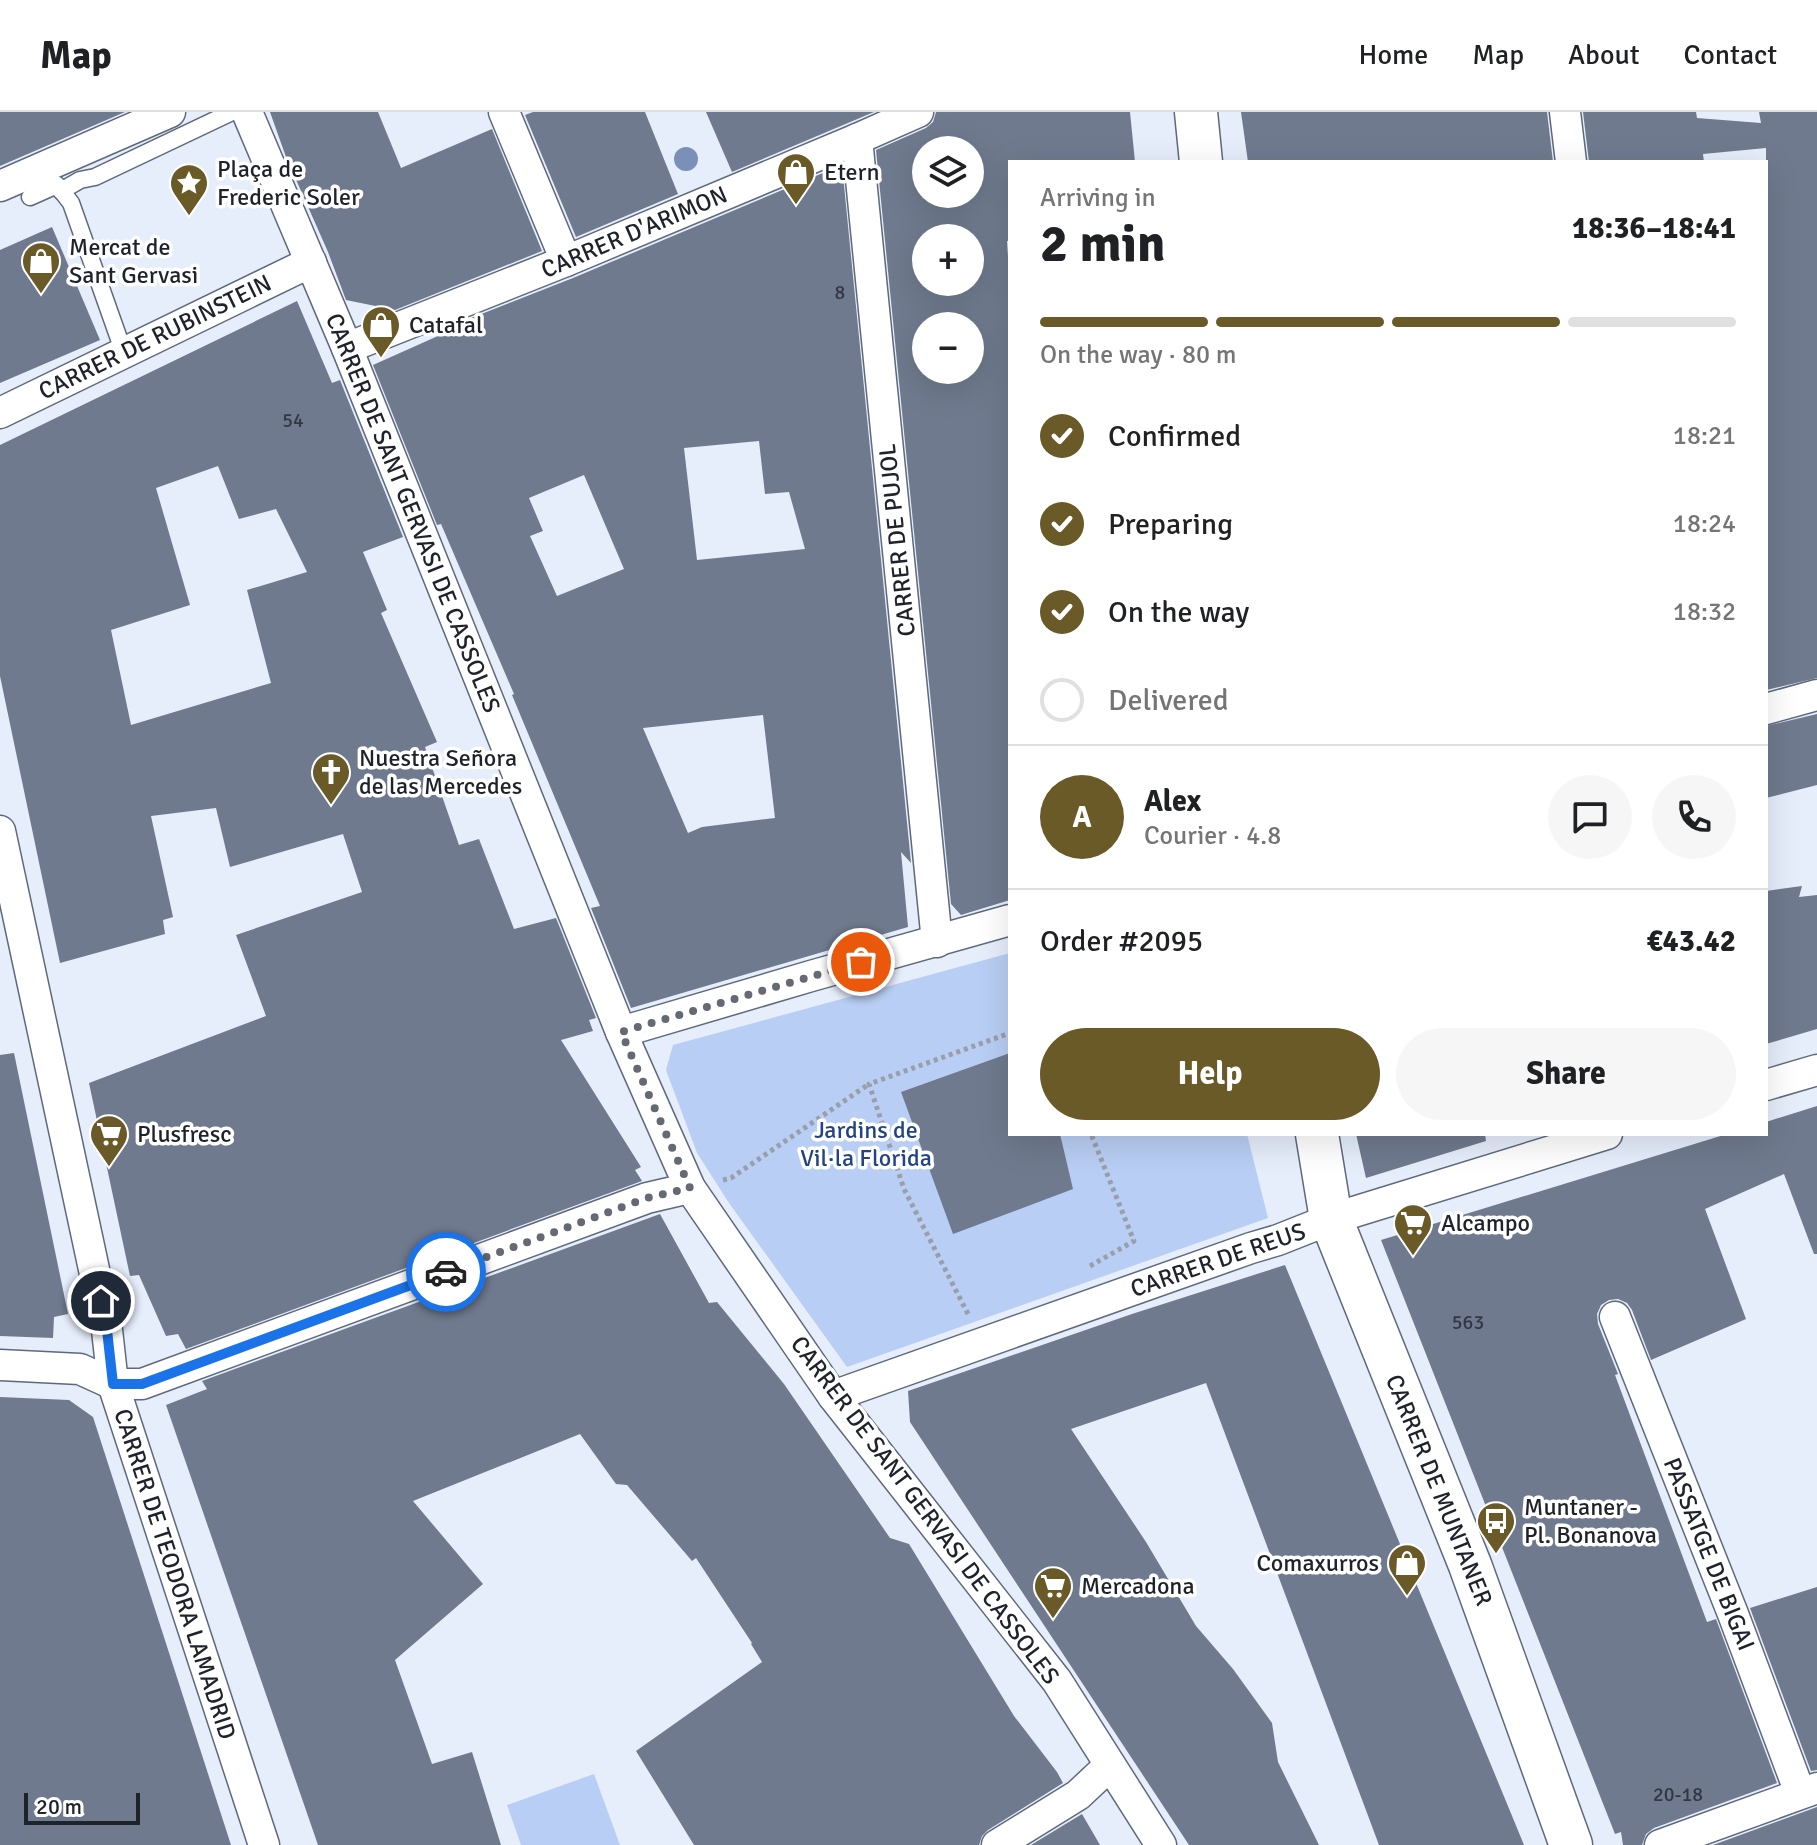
<!DOCTYPE html>
<html lang="en">
<head>
<meta charset="utf-8">
<style>
	:root { --surface:#fff; --page:#f6f6f6; --text:#202124; --muted:#757577; --line:#e0e0e0; --accent:#6a5a27 }
	body { margin:0; font-family:Signika,sans-serif; background:var(--page); color:var(--text); height:100vh; display:flex; flex-direction:column; font-size:30px; white-space:nowrap }
	* { box-sizing:border-box; margin:0 }
	p { font-size:26px; color:var(--muted) }
	.icon { flex:none; width:44px; height:44px; fill:none; stroke:currentColor; stroke-width:2; stroke-linecap:round; stroke-linejoin:round }
	.map { position:relative; flex:1; overflow:hidden }
	.side { position:absolute; left:1008px; top:48px; width:760px; height:976px; display:flex; flex-direction:column; background:var(--surface); border-radius:0px; box-shadow:0 8px 32px #0002 }
	.side>* { flex:none }
	.tools { position:absolute; left:912px; top:24px; display:grid; gap:16px }
	.tools a { display:grid; place-items:center; width:72px; height:72px; border-radius:50%; background:var(--surface); box-shadow:0 8px 32px #0002; font-size:40px }
	.scale { position:absolute; left:24px; bottom:20px; width:116px; box-sizing:border-box; padding-left:8px; border:4px solid #1e222a; border-top:0; font-size:22px; line-height:28px; white-space:nowrap; color:#1e222a; -webkit-text-stroke:6px #fff; paint-order:stroke }
	.pin { position:absolute; display:grid; place-items:center; width:68px; height:68px; color:#fff; margin:-34px; border:4px solid #fff; border-radius:50%; box-shadow:0 2px 8px #0007 }
	.courier { position:absolute; display:grid; place-items:center; width:80px; height:80px; margin:-40px; border:6px solid #1a73e8; border-radius:50%; background:#fff; color:#222; box-shadow:0 2px 10px #0007 }
	.summary em { font-style:normal; font-weight:700 }
	.summary div { display:flex; flex-direction:column-reverse }
	.summary { display:flex; align-items:center; justify-content:space-between; height:136px; padding:0 32px }
	h1 { font-size:52px; font-weight:700; line-height:60px }
	.bar { display:grid; grid-template-columns:repeat(4,1fr); gap:12px 8px; align-content:center; height:96px; padding:0 32px }
	.bar i { height:10px; border-radius:6px; background:var(--line) }
	.bar .current { background:var(--accent) }
	.bar p { grid-column:span 4 }
	.line { display:flex; align-items:center; gap:20px; padding:0 32px; border-top:2px solid var(--line) }
	.line div { flex:1 }
	.round { display:grid; place-items:center; flex:none; width:84px; height:84px; border-radius:42px; background:var(--page) }
	ol { padding:0 32px; list-style:none }
	li { display:flex; align-items:center; gap:24px; height:88px }
	li p { margin-inline-start:auto }
	li .icon { padding:8px; border-radius:50%; background:var(--accent); color:#fff; stroke-width:4 }
	li:last-child { color:var(--muted) }
	li i { width:44px; height:44px; border:4px solid var(--line); border-radius:50% }
	.cta { display:flex; gap:16px; margin-top:auto; padding:16px 32px }
	.cta a { flex:1; height:92px; border-radius:48px; background:var(--accent); color:#fff; font-size:32px; font-weight:700; line-height:92px; text-align:center }
	.cta a+a { background:var(--page); color:var(--text) }
	header { display:flex; align-items:center; gap:48px; box-sizing:border-box; height:112px; padding:0 40px; background:var(--surface); border-bottom:2px solid var(--line) }
	header strong { font-size:38px }
	nav { display:flex; gap:44px; margin-inline-start:auto; font-size:28px }
	.map>svg:first-child { display:block }
	.green { fill:#b9cef4 }
	.building { fill:#6f7a8e; fill-rule:evenodd }
	.lines { fill:none; stroke-linecap:round; stroke-linejoin:round }
	.lane-casing { stroke:#5e697c; stroke-width:19 }
	.street-casing { stroke:#5e697c; stroke-width:33 }
	.secondary-casing { stroke:#5e697c; stroke-width:45 }
	.path { stroke:#999faa; stroke-width:5; stroke-dasharray:4 4; stroke-linecap:butt }
	.lane { stroke:#fff; stroke-width:16 }
	.street { stroke:#fff; stroke-width:30 }
	.secondary { stroke:#fff; stroke-width:42 }
	.tree { fill:#7a90b9 }
	.done { stroke:#646973; stroke-width:8; stroke-dasharray:0 14.4 }
	.route { stroke:#1a73e8; stroke-width:10 }
	.labels { text-anchor:middle; stroke-width:7; stroke-linejoin:round; paint-order:stroke }
	.number-label { font-size:20px; fill:#323843 }
	.poi-label { font-size:24px; fill:#1e222a; stroke:#fff; text-anchor:start }
	.street-label { font-size:24px; fill:#1e222a; stroke:#fff }
	.park-label { font-size:24px; fill:#224383; stroke:#fff }
</style>
</head>
<body>
<header>
<strong>Map</strong>
<nav><a>Home</a><a>Map</a><a>About</a><a>Contact</a></nav>
</header>
<div class="map">
<svg width="1817" height="1733" viewBox="0 0 1817 1733">
	<rect width="100%" height="100%" fill="#e6edfb"/>
	<g class="green">
		<path d="M 1010,841 L 1010,1022 L 1247,1022 L 1268,1106 L 847,1255 L 729,1091 L 697,1041 L 666,958 L 673,933 Z"/>
		<path d="M 594,1662 L 620,1733 L 521,1733 L 507,1693 Z"/>
	</g>
	<g class="building">
		<path d="M 0,0 L 125,0 L 0,54 Z"/>
		<path d="M 270,0 L 378,0 L 401,56 L 492,17 L 542,139 L 395,198 L 346,188 L 328,140 L 286,45 Z"/>
		<path d="M 533,0 L 645,0 L 678,82 L 576,125 L 525,3 Z"/>
		<path d="M 706,0 L 874,0 L 732,60 Z"/>
		<path d="M 936,0 L 1130,0 L 1135,50 L 1010,50 L 1010,129 L 1007,129 L 1010,176 L 1010,788 L 961,803 L 951,792 L 876,38 L 926,16 L 933,10 ZM 926,38 L 970,38 L 970,82 L 926,82 ZM 926,126 L 970,126 L 970,170 L 926,170 ZM 926,214 L 970,214 L 970,258 L 926,258 Z"/>
		<path d="M 1241,0 L 1547,0 L 1553,50 L 1248,50 Z"/>
		<path d="M 1583,0 L 1696,0 L 1697,6 L 1761,11 L 1759,0 L 1817,0 L 1817,566 L 1766,578 L 1766,36 L 1703,42 L 1704,50 L 1589,50 Z"/>
		<path d="M 842,53 L 911,751 L 901,740 L 908,815 L 631,896 L 591,796 L 600,794 L 512,583 L 514,582 L 441,412 L 437,413 L 373,253 L 467,211 L 461,210 L 573,166 ZM 759,329 L 765,382 L 789,380 L 805,437 L 697,448 L 684,336 ZM 584,363 L 624,457 L 557,484 L 530,424 L 543,419 L 529,386 ZM 763,603 L 775,706 L 702,715 L 688,721 L 643,616 Z"/>
		<path d="M 52,115 L 100,228 L 0,271 L 0,138 Z"/>
		<path d="M 297,189 L 332,271 L 340,268 L 403,425 L 363,440 L 387,498 L 381,501 L 437,630 L 425,635 L 459,733 L 479,727 L 514,817 L 556,806 L 596,906 L 589,908 L 593,919 L 561,928 L 641,1055 L 635,1058 L 642,1069 L 186,1237 L 178,1222 L 166,1224 L 139,1163 L 130,1164 L 89,971 L 266,904 L 236,823 L 362,780 L 343,722 L 230,755 L 216,696 L 151,704 L 173,805 L 163,808 L 165,822 L 60,851 L 0,564 L 0,333 ZM 218,354 L 239,407 L 276,397 L 307,460 L 247,478 L 271,571 L 131,613 L 111,518 L 190,493 L 156,376 Z"/>
		<path d="M 1817,602 L 1817,673 L 1766,686 L 1766,614 Z"/>
		<path d="M 1802,774 L 1799,785 L 1817,783 L 1817,917 L 1766,932 L 1766,779 Z"/>
		<path d="M 14,941 L 68,1202 L 54,1205 L 53,1226 L 0,1224 L 0,943 Z"/>
		<path d="M 1010,941 L 1010,1022 L 1060,1022 L 1073,1077 L 953,1122 L 901,980 Z"/>
		<path d="M 1817,994 L 1817,1142 L 1814,1142 L 1784,1062 L 1705,1097 L 1746,1207 L 1651,1248 L 1632,1198 L 1627,1191 L 1618,1187 L 1609,1188 L 1601,1193 L 1597,1202 L 1598,1212 L 1618,1262 L 1615,1263 L 1707,1510 L 1716,1507 L 1777,1671 L 1654,1716 L 1646,1722 L 1642,1733 L 1623,1733 L 1621,1720 L 1615,1722 L 1381,1128 L 1727,1022 L 1766,1022 L 1766,1010 Z"/>
		<path d="M 1356,1022 L 1485,1022 L 1486,1029 L 1366,1066 Z"/>
		<path d="M 660,1102 L 709,1191 L 717,1190 L 784,1272 L 890,1426 L 909,1432 L 1014,1604 L 1057,1660 L 1063,1671 L 988,1718 L 982,1724 L 979,1733 L 694,1733 L 636,1639 L 762,1550 L 751,1532 L 752,1531 L 696,1446 L 692,1449 L 627,1373 L 616,1372 L 580,1322 L 413,1389 L 483,1472 L 395,1548 L 432,1652 L 472,1640 L 501,1733 L 318,1733 L 166,1293 L 207,1277 L 202,1269 Z"/>
		<path d="M 1285,1153 L 1524,1733 L 1379,1733 L 1206,1271 L 1071,1317 L 1146,1430 L 1196,1514 L 1233,1557 L 1272,1611 L 1278,1650 L 1319,1733 L 1189,1733 L 910,1310 L 908,1279 L 1132,1202 Z"/>
		<path d="M 0,1285 L 69,1288 L 93,1305 L 231,1733 L 0,1733 Z"/>
		<path d="M 1817,1475 L 1817,1658 L 1811,1659 L 1750,1496 Z"/>
		<path d="M 1817,1695 L 1817,1733 L 1713,1733 Z"/>
		<path d="M 1082,1702 L 1100,1733 L 1031,1733 Z"/>
	</g>
	<g class="lines">
		<defs>
			<g id="lane">
				<path d="M 61,79 L 80,68 L 95,65 L 232,0"/>
				<path d="M 30,85 L 57,73 L 71,91 L 124,241"/>
			</g>
			<g id="street">
				<path d="M 247,0 L 347,236 L 621,920 L 690,1076 L 833,1284 L 1057,1569 L 1161,1733"/>
				<path d="M 504,0 L 566,149"/>
				<path d="M 1565,0 L 1571,50"/>
				<path d="M 857,27 L 937,830"/>
				<path d="M 0,74 L 170,0"/>
				<path d="M 347,236 L 566,149 L 857,27 L 918,0"/>
				<path d="M 0,301 L 311,150"/>
				<path d="M 1766,597 L 1817,583"/>
				<path d="M 0,719 L 107,1218 L 113,1272 L 264,1733"/>
				<path d="M 621,920 L 811,864 L 1010,808"/>
				<path d="M 1766,973 L 1817,958"/>
				<path d="M 1615,1205 L 1733,1502 L 1800,1681"/>
				<path d="M 0,1253 L 80,1257 L 113,1272 L 142,1272 L 647,1086 L 690,1076"/>
				<path d="M 833,1284 L 1251,1136 L 1278,1128 L 1331,1107 L 1607,1022"/>
				<path d="M 997,1733 L 1078,1683 L 1110,1653"/>
				<path d="M 1660,1733 L 1817,1676"/>
			</g>
			<g id="secondary">
				<path d="M 1196,0 L 1201,50"/>
				<path d="M 1317,1022 L 1331,1107 L 1470,1453 L 1571,1733"/>
			</g>
		</defs>
		<use href="#lane" class="lane-casing"/>
		<use href="#street" class="street-casing"/>
		<use href="#secondary" class="secondary-casing"/>
		<g class="path">
			<path d="M 723,1068 L 731,1066 L 869,972"/>
			<path d="M 1090,1154 L 1134,1129 L 1091,1022"/>
			<path d="M 968,1202 L 904,1077 L 869,972 L 1010,921"/>
		</g>
		<use href="#lane" class="lane"/>
		<use href="#street" class="street"/>
		<use href="#secondary" class="secondary"/>
	</g>
	<circle class="tree" cx="686" cy="47" r="12"/>
	<g class="lines">
		<path class="done" d="M 446,1160 L 647,1086 L 690,1076 L 621,920 L 861,850"/>
		<path class="route" d="M 101,1189 L 107,1218 L 113,1272 L 142,1272 L 446,1160"/>
	</g>
	<defs>
		<symbol id="shop-pin" viewBox="-11 -11 22 30"><path d="M0 17L-7.5 6A9.5 9.5 0 1 1 7.5 6Z" fill="#6a5a27" stroke="#fff"/><path d="M-5-2.5h2.3a2.7 3.5 0 0 1 5.4 0H5L5.5 6h-11ZM-1.5-2.5h3a1.5 2.3 0 0 0-3 0Z" fill="#fff"/></symbol>
		<symbol id="sight-pin" viewBox="-11 -11 22 30"><path d="M0 17L-7.5 6A9.5 9.5 0 1 1 7.5 6Z" fill="#6a5a27" stroke="#fff"/><path d="M0-6L1.8-2.2L6-1.7L2.9 1.2L3.7 5.4L0 3.3L-3.7 5.4L-2.9 1.2L-6-1.7L-1.8-2.2Z" fill="#fff"/></symbol>
		<symbol id="church-pin" viewBox="-11 -11 22 30"><path d="M0 17L-7.5 6A9.5 9.5 0 1 1 7.5 6Z" fill="#6a5a27" stroke="#fff"/><path d="M-1.2-6h2.4v3.5h3.3v2.4h-3.3V6h-2.4V-.1h-3.3v-2.4h3.3Z" fill="#fff"/></symbol>
		<symbol id="supermarket-pin" viewBox="-11 -11 22 30"><path d="M0 17L-7.5 6A9.5 9.5 0 1 1 7.5 6Z" fill="#6a5a27" stroke="#fff"/><path d="M-6-5.5h2.5l.6 2H6L4.5 2H-2.5L-4.4-4H-6ZM-1.5 3.2a1.3 1.3 0 1 0 .1 0ZM3 3.2a1.3 1.3 0 1 0 .1 0Z" fill="#fff"/></symbol>
		<symbol id="bus-pin" viewBox="-11 -11 22 30"><path d="M0 17L-7.5 6A9.5 9.5 0 1 1 7.5 6Z" fill="#6a5a27" stroke="#fff"/><path d="M-5-6H5V4H4V6H2V4H-2V6H-4V4H-5ZM-3.5-4V0h7V-4ZM-3.5 1.2v1.5H-2V1.2ZM2 1.2v1.5H3.5V1.2Z" fill="#fff"/></symbol>
	</defs>
	<g fill-rule="evenodd">
		<use href="#shop-pin" x="774" y="38" width="44" height="60"/>
		<use href="#sight-pin" x="167" y="49" width="44" height="60"/>
		<use href="#shop-pin" x="19" y="127" width="44" height="60"/>
		<use href="#shop-pin" x="359" y="191" width="44" height="60"/>
		<use href="#church-pin" x="309" y="638" width="44" height="60"/>
		<use href="#supermarket-pin" x="87" y="1000" width="44" height="60"/>
		<use href="#supermarket-pin" x="1391" y="1089" width="44" height="60"/>
		<use href="#bus-pin" x="1474" y="1387" width="44" height="60"/>
		<use href="#shop-pin" x="1385" y="1429" width="44" height="60"/>
		<use href="#supermarket-pin" x="1031" y="1452" width="44" height="60"/>
	</g>
	<g class="labels">
		<g class="number-label">
			<text x="840" y="187">8</text>
			<text x="293" y="315">54</text>
			<text x="1468" y="1217">563</text>
			<text x="1678" y="1689">20-18</text>
		</g>
		<g class="poi-label">
			<text x="217" y="65">Plaça de<tspan x="217" dy="28">Frederic Soler</tspan></text>
			<text x="824" y="68">Etern</text>
			<text x="69" y="143">Mercat de<tspan x="69" dy="28">Sant Gervasi</tspan></text>
			<text x="409" y="221">Catafal</text>
			<text x="359" y="654">Nuestra Señora<tspan x="359" dy="28">de las Mercedes</tspan></text>
			<text x="137" y="1030">Plusfresc</text>
			<text x="1441" y="1119">Alcampo</text>
			<text x="1524" y="1403">Muntaner -<tspan x="1524" dy="28">Pl. Bonanova</tspan></text>
			<text x="1379" y="1459" text-anchor="end">Comaxurros</text>
			<text x="1081" y="1482">Mercadona</text>
		</g>
		<g class="street-label">
			<text transform="translate(634 120) rotate(-23)" y="8">CARRER D'ARIMON</text>
			<text transform="translate(155 225) rotate(-26)" y="8">CARRER DE RUBINSTEIN</text>
			<text transform="translate(413 401) rotate(68)" y="8">CARRER DE SANT GERVASI DE CASSOLES</text>
			<text transform="translate(897 428) rotate(-96)" y="8">CARRER DE PUJOL</text>
			<text transform="translate(1218 1148) rotate(-19)" y="8">CARRER DE REUS</text>
			<text transform="translate(1439 1378) rotate(68)" y="8">CARRER DE MUNTANER</text>
			<text transform="translate(925 1398) rotate(53)" y="8">CARRER DE SANT GERVASI DE CASSOLES</text>
			<text transform="translate(1709 1442) rotate(68)" y="8">PASSATGE DE BIGAI</text>
			<text transform="translate(175 1462) rotate(72)" y="8">CARRER DE TEODORA LAMADRID</text>
		</g>
		<g class="park-label">
			<text x="866" y="1026">Jardins de<tspan x="866" dy="28">Vil·la Florida</tspan></text>
		</g>
	</g>
</svg>
<div class="tools">
<a><svg class="icon" aria-label="layers" viewBox="0 0 24 24"><path d="M12 4l9 5-9 5-9-5zM3 14l9 5 9-5"/></svg></a>
<a>+</a>
<a>−</a>
</div>
<div class="scale">20 m</div>
<div class="pin" style="left:861px;top:850px;background:#ea580c"><svg class="icon" aria-label="bag" viewBox="0 0 24 24"><path d="M5 8h14l-1 12H6zM9 8a3 3 0 0 1 6 0"/></svg></div>
<div class="pin" style="left:101px;top:1189px;background:#1f2937"><svg class="icon" aria-label="home" viewBox="0 0 24 24"><path d="M3 11l9-7 9 7M6 9v11h12V9"/></svg></div>
<div class="courier" style="left:446px;top:1160px"><svg class="icon" aria-label="car" viewBox="0 0 24 24"><path d="M5 17H2v-5l4-1 3-4h7l3 4 3 1v5h-3M9 17h6M6 11h13"/><circle cx="7" cy="17" r="2"/><circle cx="17" cy="17" r="2"/></svg></div>
<section class="side">
<div class="summary"><div><h1>2 min</h1><p>Arriving in</p></div><em>18:36–18:41</em></div>
<div class="bar"><i class="current"></i><i class="current"></i><i class="current"></i><i></i><p>On the way · 80 m</p></div>
<ol>
<li><svg class="icon" aria-label="check" viewBox="0 0 24 24"><path d="M5 12l5 5 9-10"/></svg>Confirmed<p>18:21</p></li>
<li><svg class="icon" aria-label="check" viewBox="0 0 24 24"><path d="M5 12l5 5 9-10"/></svg>Preparing<p>18:24</p></li>
<li><svg class="icon" aria-label="check" viewBox="0 0 24 24"><path d="M5 12l5 5 9-10"/></svg>On the way<p>18:32</p></li>
<li><i></i>Delivered</li>
</ol>
<div class="line" style="height:144px"><b class="round" style="background:var(--accent);color:#fff">A</b><div><b>Alex</b><p>Courier · 4.8</p></div><a class="round"><svg class="icon" aria-label="chat" viewBox="0 0 24 24"><path d="M4 5h16v11H9l-5 4z"/></svg></a><a class="round"><svg class="icon" aria-label="phone" viewBox="0 0 24 24"><path d="M5 4h4l2 5-3 2q2 4 5 5l2-3 5 2v4C11 20 4 13 5 4z"/></svg></a></div>
<div class="line" style="height:104px"><div>Order #2095</div><b>€43.42</b></div>
<div class="cta"><a>Help</a><a>Share</a></div>
</section>
</div>
</body>
</html>
